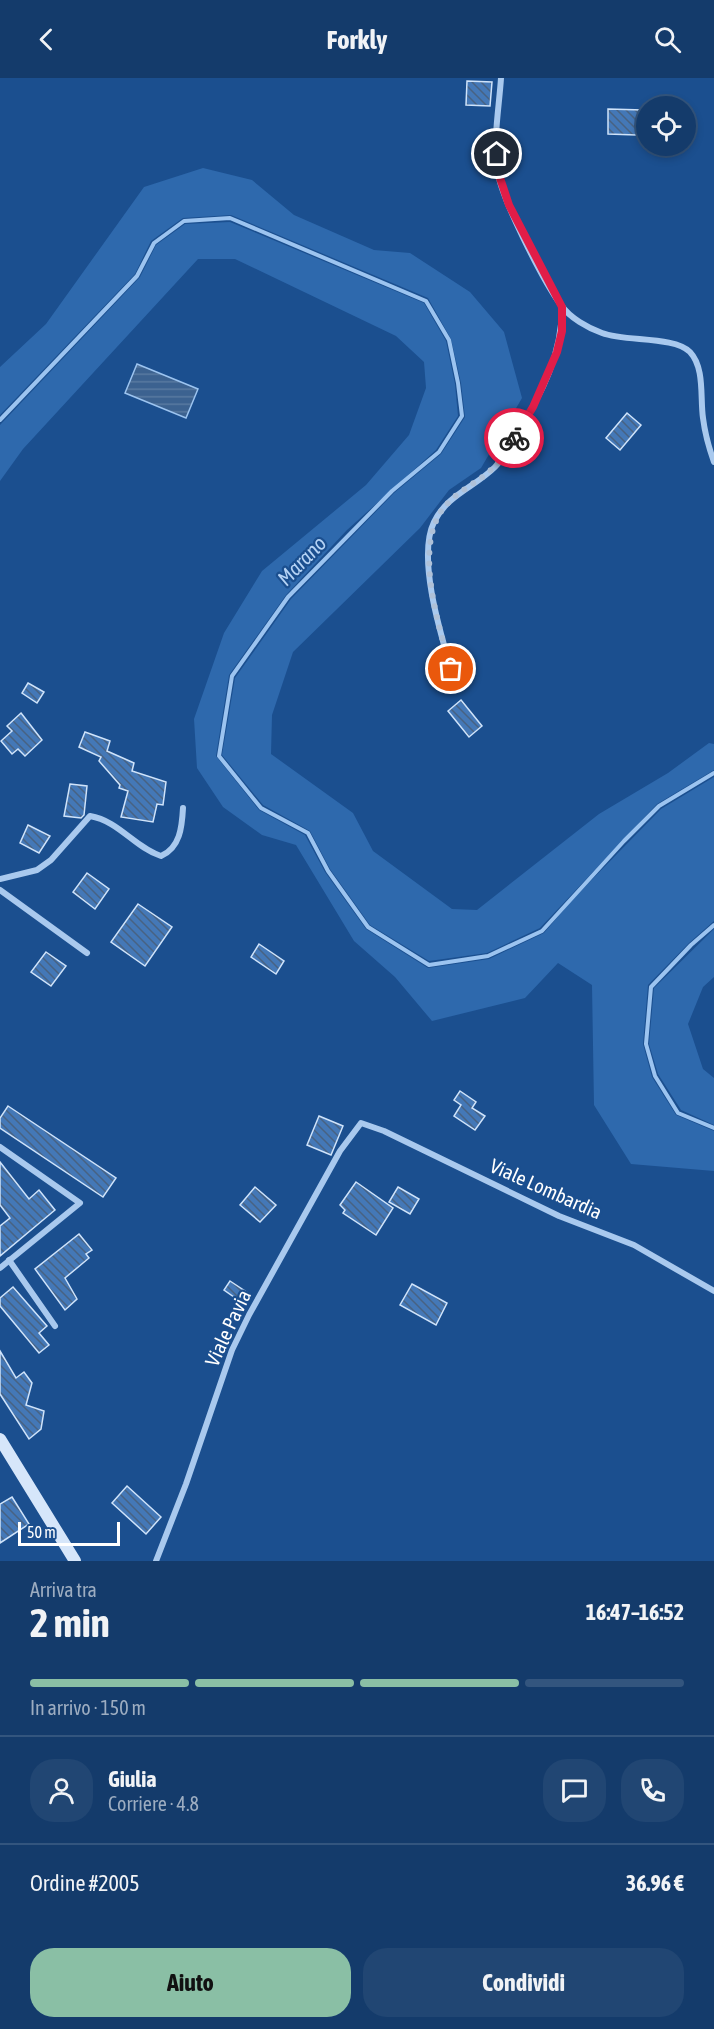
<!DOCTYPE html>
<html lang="it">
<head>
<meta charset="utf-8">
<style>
	:root { --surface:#143b6b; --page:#214673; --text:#f1f3f6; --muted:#9dadc1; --line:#33557e; --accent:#8abfa5 }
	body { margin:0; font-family:"Asap Condensed",sans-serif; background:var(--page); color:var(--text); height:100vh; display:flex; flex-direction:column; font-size:22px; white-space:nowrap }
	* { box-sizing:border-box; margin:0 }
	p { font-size:20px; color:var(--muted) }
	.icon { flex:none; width:33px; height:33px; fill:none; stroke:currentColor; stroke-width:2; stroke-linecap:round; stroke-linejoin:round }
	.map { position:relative; height:1483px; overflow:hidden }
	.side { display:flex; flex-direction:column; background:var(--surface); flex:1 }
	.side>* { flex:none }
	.controls { position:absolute; left:636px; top:18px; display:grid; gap:12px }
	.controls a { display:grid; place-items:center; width:60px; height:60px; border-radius:50%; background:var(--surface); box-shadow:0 3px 9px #0003,0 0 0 2px var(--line); font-size:30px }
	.scale { position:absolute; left:18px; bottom:15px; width:102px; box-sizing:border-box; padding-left:6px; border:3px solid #fff; border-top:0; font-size:16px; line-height:21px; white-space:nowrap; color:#fff; -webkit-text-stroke:4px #1b4f8f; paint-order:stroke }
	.pin { position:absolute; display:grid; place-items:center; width:51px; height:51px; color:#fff; margin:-26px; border:3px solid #fff; border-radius:50%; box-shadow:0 2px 6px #0007 }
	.courier { position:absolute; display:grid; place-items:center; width:60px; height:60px; margin:-30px; border:4px solid #e11d48; border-radius:50%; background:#fff; color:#222; box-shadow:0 2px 8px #0007 }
	.overview em { font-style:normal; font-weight:700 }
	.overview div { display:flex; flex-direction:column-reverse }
	.overview { display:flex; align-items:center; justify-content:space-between; height:102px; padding:0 30px }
	h1 { font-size:39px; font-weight:700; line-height:45px }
	.bar { display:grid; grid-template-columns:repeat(4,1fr); gap:9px 6px; align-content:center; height:72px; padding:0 30px }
	.bar i { height:8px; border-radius:4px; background:var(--line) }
	.bar .current { background:var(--accent) }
	.bar p { grid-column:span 4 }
	.line { display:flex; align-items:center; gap:15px; padding:0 30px; border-top:2px solid var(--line) }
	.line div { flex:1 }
	.round { display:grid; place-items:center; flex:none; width:63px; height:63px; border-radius:24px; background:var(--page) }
	.button { display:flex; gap:12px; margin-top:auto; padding:12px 30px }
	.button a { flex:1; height:69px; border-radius:24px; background:var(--accent); color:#111; font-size:24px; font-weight:700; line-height:69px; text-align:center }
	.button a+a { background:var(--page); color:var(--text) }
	header { display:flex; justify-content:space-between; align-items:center; height:78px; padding:0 30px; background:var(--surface); font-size:27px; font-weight:700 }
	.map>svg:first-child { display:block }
	.green { fill:#2e69ad }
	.water { fill:url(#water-rules); stroke:#9cc4f0; stroke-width:1.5 }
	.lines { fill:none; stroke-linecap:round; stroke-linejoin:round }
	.stream { stroke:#9cc4f0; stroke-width:4 }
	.building { fill:url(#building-back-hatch); stroke:#cfe3fa; stroke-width:1.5 }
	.minor { stroke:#a9c9ee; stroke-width:6 }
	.secondary { stroke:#d6e6fa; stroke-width:12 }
	.done { stroke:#afc1d8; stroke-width:6; stroke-dasharray:0 10.8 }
	.route { stroke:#e11d48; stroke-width:8 }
	.labels { text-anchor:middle; stroke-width:4.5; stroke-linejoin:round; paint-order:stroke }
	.street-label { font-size:20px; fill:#fff; stroke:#1b4f8f }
	.water-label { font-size:21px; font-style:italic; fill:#b5d3f5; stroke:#1b4f8f }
</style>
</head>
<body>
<header><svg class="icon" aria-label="back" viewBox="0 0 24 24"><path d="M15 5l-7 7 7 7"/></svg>Forkly<svg class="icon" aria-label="search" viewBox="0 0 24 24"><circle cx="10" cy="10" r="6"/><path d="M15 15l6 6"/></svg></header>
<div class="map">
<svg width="714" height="1483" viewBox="0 0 714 1483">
	<defs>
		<pattern id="water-rules" width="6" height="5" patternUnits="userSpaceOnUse" patternTransform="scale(1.5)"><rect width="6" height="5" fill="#3c6290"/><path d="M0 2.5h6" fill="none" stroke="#597aa1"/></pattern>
		<pattern id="building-back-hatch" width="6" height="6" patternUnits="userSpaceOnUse" patternTransform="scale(1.5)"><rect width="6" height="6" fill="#4478b7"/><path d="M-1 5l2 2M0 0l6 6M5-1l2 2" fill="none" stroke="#486282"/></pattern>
	</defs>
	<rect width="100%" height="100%" fill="#1b4f8f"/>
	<g class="green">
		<path d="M 203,90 L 252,102 L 294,137 L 374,172 L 410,175 L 470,214 L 504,254 L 522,320 L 481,390 L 449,412 L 420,450 L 293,574 L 272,637 L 271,676 L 353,735 L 373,773 L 452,831 L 477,832 L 599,736 L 668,695 L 709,665 L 714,666 L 714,692 L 657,726 L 540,850 L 487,875 L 429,883 L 370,847 L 330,791 L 310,753 L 263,727 L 222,677 L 235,600 L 291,521 L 394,415 L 441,376 L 465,339 L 461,305 L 451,261 L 428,220 L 231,137 L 183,140 L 151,163 L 135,196 L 0,337 L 0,289 L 46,246 L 144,109 Z"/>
		<path d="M 230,144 L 424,225 L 446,263 L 455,306 L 458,338 L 436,372 L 347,452 L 286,517 L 229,597 L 216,678 L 259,732 L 305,757 L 325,794 L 366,851 L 428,890 L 489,881 L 544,855 L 572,822 L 661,731 L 714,699 L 714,843 L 689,865 L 648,907 L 643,966 L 652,999 L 676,1037 L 714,1053 L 714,1093 L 631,1086 L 594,1027 L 592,907 L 558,885 L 525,920 L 432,943 L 395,899 L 354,863 L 296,767 L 262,757 L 223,729 L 197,690 L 194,641 L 224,555 L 262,493 L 366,407 L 409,357 L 426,310 L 424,284 L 396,258 L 235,181 L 198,181 L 23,371 L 0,403 L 0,347 L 140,199 L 156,167 L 185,146 Z"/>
		<path d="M 714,851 L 714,899 L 703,909 L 688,946 L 703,991 L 714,1000 L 714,1047 L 681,1032 L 658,996 L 649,966 L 654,910 Z"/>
	</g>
	<path class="water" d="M 137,286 L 198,311 L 186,340 L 125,315 Z"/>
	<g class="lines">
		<g class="stream">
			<path d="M 0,342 L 137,198 L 154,165 L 184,143 L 230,140 L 426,223 L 449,262 L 458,305 L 462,338 L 439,374 L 392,413 L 288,519 L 232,598 L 219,678 L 261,730 L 308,755 L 328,793 L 368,849 L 429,887 L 488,878 L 542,853 L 624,763 L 659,728 L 714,695"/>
			<path d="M 714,847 L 691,867 L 651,909 L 646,966 L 655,998 L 678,1035 L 714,1050"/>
		</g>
	</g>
	<g class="building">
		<path d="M 467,3 L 492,4 L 490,28 L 466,27 Z"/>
		<path d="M 608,31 L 643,32 L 642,49 L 638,49 L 636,57 L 608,56 Z"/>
		<path d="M 627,335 L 641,347 L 620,372 L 606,360 Z"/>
		<path d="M 28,605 L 44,614 L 37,625 L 22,615 Z"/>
		<path d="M 461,622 L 482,648 L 469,659 L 448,633 Z"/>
		<path d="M 21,635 L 42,662 L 25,678 L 18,671 L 12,676 L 1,663 L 12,653 L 7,648 Z"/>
		<path d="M 85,654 L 110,663 L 107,673 L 134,685 L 132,693 L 166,704 L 163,727 L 157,726 L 153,744 L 121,739 L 128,713 L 119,710 L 120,707 L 99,683 L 101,679 L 79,669 Z"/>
		<path d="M 70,706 L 87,708 L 84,737 L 81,740 L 64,738 Z"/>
		<path d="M 28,747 L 50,758 L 39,775 L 20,765 Z"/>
		<path d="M 87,795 L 109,811 L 95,831 L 73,814 Z"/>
		<path d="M 138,826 L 172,849 L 145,888 L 111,864 Z"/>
		<path d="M 259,866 L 284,883 L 276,896 L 251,879 Z"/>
		<path d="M 46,874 L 66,888 L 51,908 L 31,894 Z"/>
		<path d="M 460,1013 L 476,1024 L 472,1030 L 485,1038 L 475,1052 L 454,1038 L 461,1027 L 454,1022 Z"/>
		<path d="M 8,1028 L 116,1100 L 103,1119 L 0,1050 L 0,1040 Z"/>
		<path d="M 319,1038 L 343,1048 L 331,1077 L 307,1067 Z"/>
		<path d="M 0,1084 L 29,1121 L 39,1112 L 55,1132 L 0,1178 L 0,1148 L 10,1140 L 0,1127 Z"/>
		<path d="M 356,1104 L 393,1130 L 376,1157 L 343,1135 L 345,1132 L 340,1127 Z"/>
		<path d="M 255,1109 L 276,1127 L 260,1144 L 240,1127 Z"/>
		<path d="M 398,1109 L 419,1121 L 410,1136 L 389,1124 Z"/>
		<path d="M 79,1156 L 92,1172 L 86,1176 L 89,1180 L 65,1200 L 77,1221 L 65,1232 L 35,1191 Z"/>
		<path d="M 230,1203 L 251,1217 L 244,1226 L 224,1212 Z"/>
		<path d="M 412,1206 L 447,1225 L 436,1247 L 400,1227 Z"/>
		<path d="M 13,1209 L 47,1248 L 39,1255 L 49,1267 L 39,1275 L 0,1228 L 0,1220 Z"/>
		<path d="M 0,1273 L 16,1300 L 24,1294 L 32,1305 L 26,1327 L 44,1333 L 41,1351 L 29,1361 L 0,1316 Z"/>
		<path d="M 127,1408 L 161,1439 L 146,1456 L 112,1425 Z"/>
		<path d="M 12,1419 L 29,1446 L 0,1465 L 0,1426 Z"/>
	</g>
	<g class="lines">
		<g class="minor">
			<path d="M 501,0 C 499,30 493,62 497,91 C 501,120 543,203 561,227 C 570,240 588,250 602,255 C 626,264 674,258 690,274 C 705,290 700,320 703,340 C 705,356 709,370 714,384"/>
			<path d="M 451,591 C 440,554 417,479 434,444 C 447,417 475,409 495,389 C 504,380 510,366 517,355 C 542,316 562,276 562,229"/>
			<path d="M 0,801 L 37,792 L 51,782 L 90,738 C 119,743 134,769 161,778 C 180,770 182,749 183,730"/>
			<path d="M 0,812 L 87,875"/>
			<path d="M 0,1069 L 80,1125 L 0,1190"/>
			<path d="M 9,1182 L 55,1248"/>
			<path d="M 156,1483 L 186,1406 L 232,1272 L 249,1237 L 340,1073 L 361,1045 L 384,1053 L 559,1138 L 634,1167 L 714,1213"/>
		</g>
		<path class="secondary" d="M 0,1361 L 75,1483"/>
	</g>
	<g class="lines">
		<path class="done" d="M 451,591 C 438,546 412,465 446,427 C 459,412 479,404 493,390 C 502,382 508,370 514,360"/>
		<path class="route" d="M 497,76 L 497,91 L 509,127 L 562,229 L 562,253 L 557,274 L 533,329 L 514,360"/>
	</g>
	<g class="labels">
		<g class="street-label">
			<text transform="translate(546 1111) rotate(24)" y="7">Viale Lombardia</text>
			<text transform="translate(228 1250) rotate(-65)" y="7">Viale Pavia</text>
		</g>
		<g class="water-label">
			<text transform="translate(302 483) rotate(-46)" y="7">Marano</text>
		</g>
	</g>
</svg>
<div class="controls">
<a><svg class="icon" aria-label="locate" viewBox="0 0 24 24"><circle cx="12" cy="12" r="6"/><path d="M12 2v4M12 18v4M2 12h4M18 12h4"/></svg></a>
</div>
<div class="scale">50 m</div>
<div class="pin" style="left:451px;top:591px;background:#ea580c"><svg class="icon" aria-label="bag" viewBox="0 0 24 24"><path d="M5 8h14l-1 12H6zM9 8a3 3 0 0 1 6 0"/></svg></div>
<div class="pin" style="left:497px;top:76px;background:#1f2937"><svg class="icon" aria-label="home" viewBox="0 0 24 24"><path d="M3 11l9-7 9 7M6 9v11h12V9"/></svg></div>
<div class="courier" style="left:514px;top:360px"><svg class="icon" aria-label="bike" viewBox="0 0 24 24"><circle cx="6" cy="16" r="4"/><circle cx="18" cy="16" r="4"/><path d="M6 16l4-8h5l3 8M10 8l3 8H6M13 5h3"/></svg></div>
</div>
<section class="side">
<div class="overview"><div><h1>2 min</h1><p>Arriva tra</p></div><em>16:47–16:52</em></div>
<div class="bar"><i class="current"></i><i class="current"></i><i class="current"></i><i></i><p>In arrivo · 150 m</p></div>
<div class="line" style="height:108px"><a class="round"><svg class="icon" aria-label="person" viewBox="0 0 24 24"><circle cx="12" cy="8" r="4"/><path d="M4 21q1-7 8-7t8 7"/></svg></a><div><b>Giulia</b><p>Corriere · 4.8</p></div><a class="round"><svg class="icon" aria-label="chat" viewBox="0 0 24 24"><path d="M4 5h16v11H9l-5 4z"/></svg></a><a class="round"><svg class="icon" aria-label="phone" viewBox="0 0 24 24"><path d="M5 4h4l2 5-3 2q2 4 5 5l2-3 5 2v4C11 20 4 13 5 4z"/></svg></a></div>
<div class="line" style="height:78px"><div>Ordine #2005</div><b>36.96 €</b></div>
<div class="button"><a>Aiuto</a><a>Condividi</a></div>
</section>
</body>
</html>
